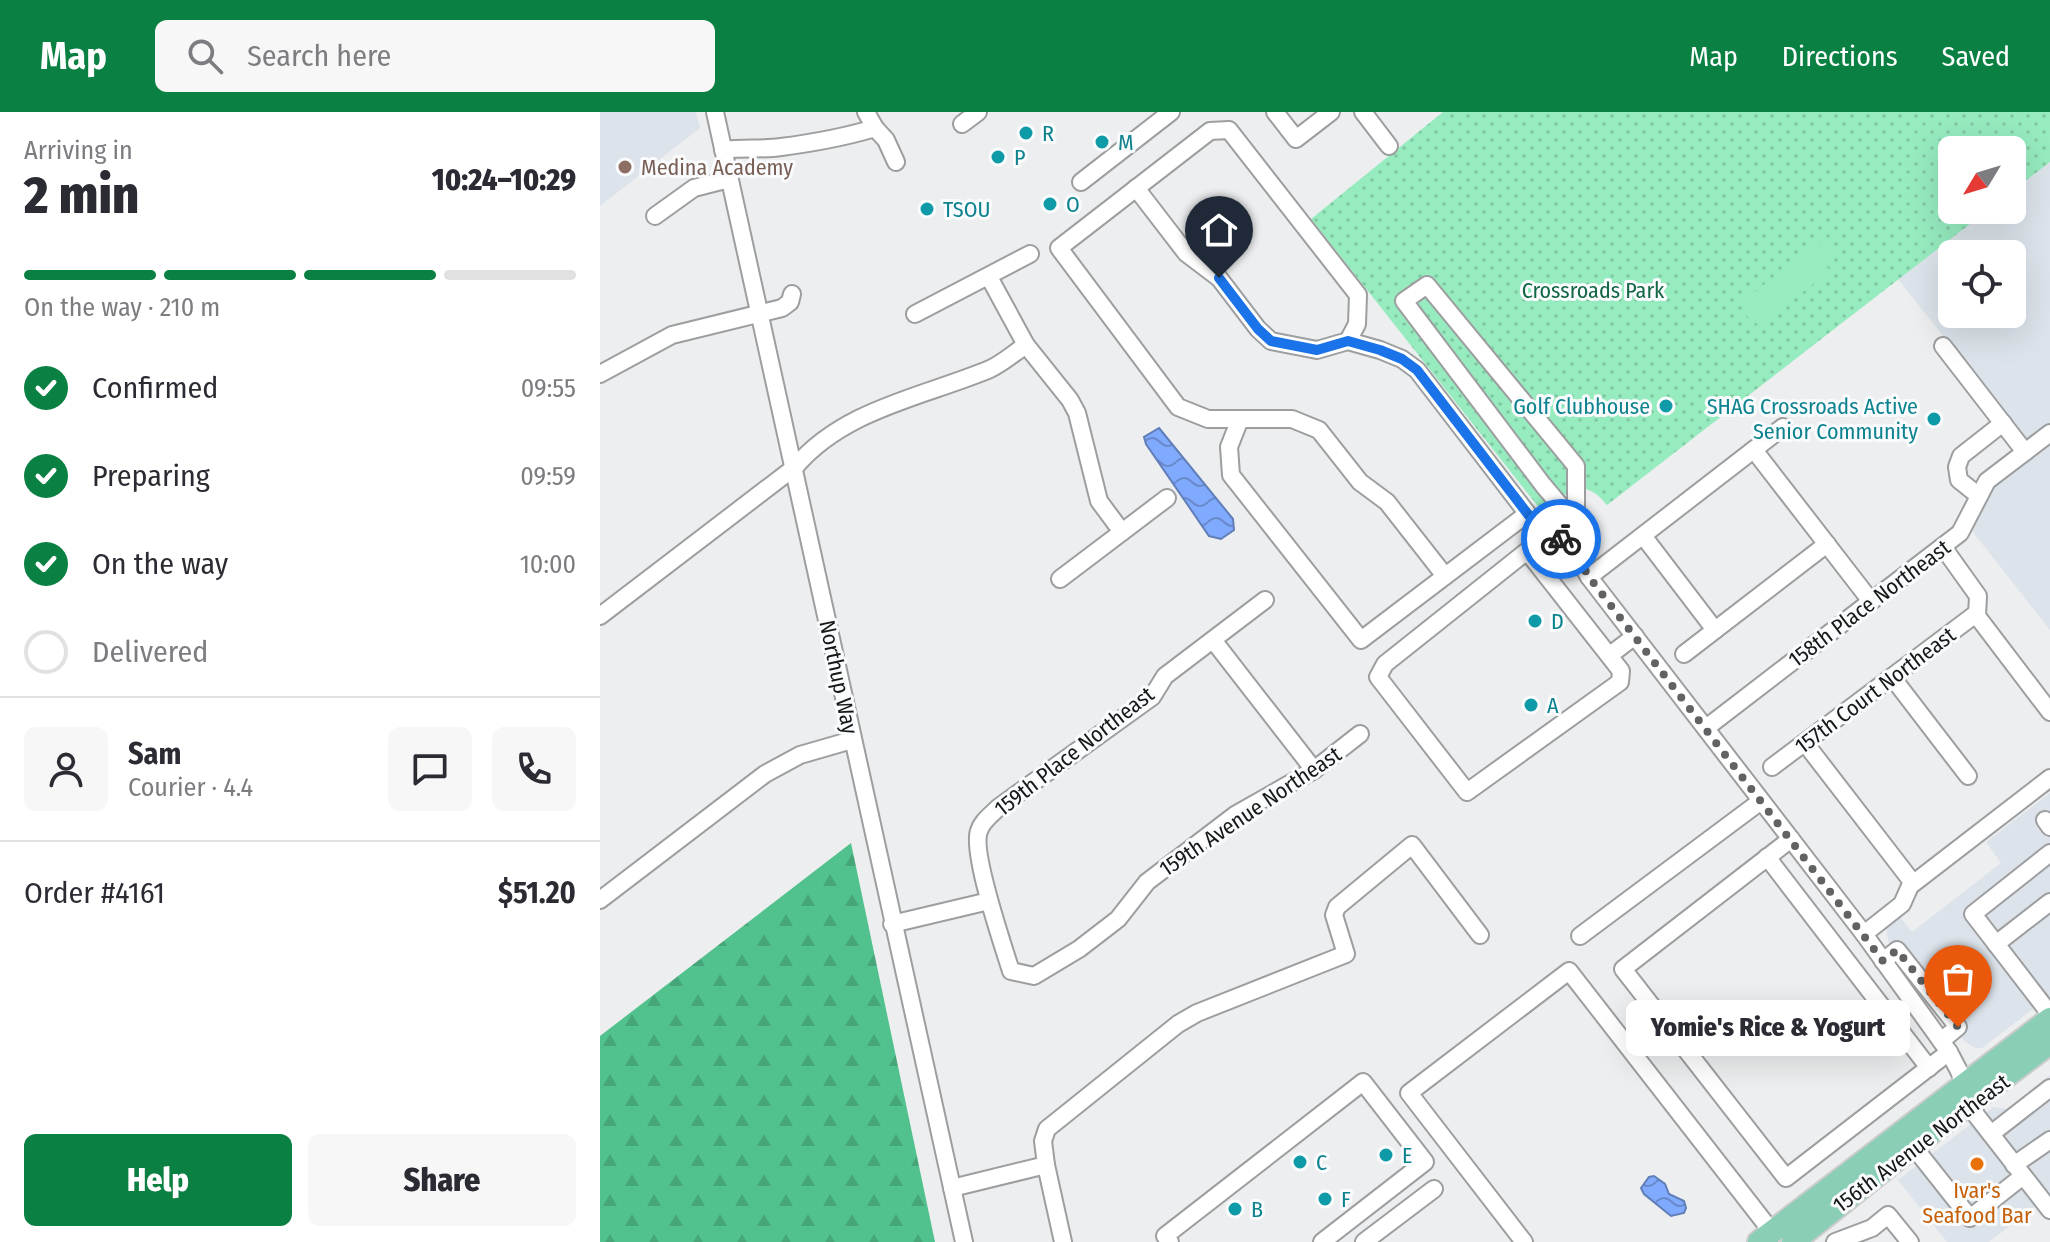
<!DOCTYPE html>
<html lang="en">
<head>
<meta charset="utf-8">
<style>
	:root { --surface:#fff; --page:#f7f7f7; --text:#2b2b33; --muted:#7c7c81; --line:#e1e1e2; --accent:#0b8043 }
	body { margin:0; font-family:"Fira Sans Condensed",sans-serif; background:var(--page); color:var(--text); height:100vh; display:flex; flex-direction:column; font-size:30px; white-space:nowrap }
	* { box-sizing:border-box; margin:0 }
	p { font-size:26px; color:var(--muted) }
	.icon { flex:none; width:44px; height:44px; fill:none; stroke:currentColor; stroke-width:2; stroke-linecap:round; stroke-linejoin:round }
	.map { position:relative; flex:1; overflow:hidden }
	.sheet { display:flex; flex-direction:column; background:var(--surface); width:600px }
	.sheet>* { flex:none }
	.needle { width:52px; rotate:232deg }
	.fabs { position:absolute; left:1338px; top:24px; display:grid; gap:16px }
	.fabs a { display:grid; place-items:center; width:88px; height:88px; border-radius:12px; background:var(--surface); box-shadow:0 8px 32px #0002; font-size:40px }
	.pin { position:absolute; display:grid; place-items:center; width:68px; height:68px; color:#fff; margin:-82px -34px; border-radius:50% 50% 50% 0; rotate:-45deg; box-shadow:0 0 8px #0007 }
	.pin .icon { rotate:45deg }
	.courier { position:absolute; display:grid; place-items:center; width:80px; height:80px; margin:-40px; border:6px solid #1a73e8; border-radius:50%; background:#fff; color:#222; box-shadow:0 2px 10px #0007 }
	.bubble { position:absolute; height:56px; border-radius:12px; background:var(--surface); box-shadow:0 8px 32px #0002; font-size:26px; font-weight:800; line-height:56px; text-align:center }
	.overview em { font-style:normal; font-weight:800 }
	.overview div { display:flex; flex-direction:column-reverse }
	.overview { display:flex; align-items:center; justify-content:space-between; height:136px; padding:0 24px }
	h1 { font-size:52px; font-weight:800; line-height:60px }
	.bar { display:grid; grid-template-columns:repeat(4,1fr); gap:12px 8px; align-content:center; height:96px; padding:0 24px }
	.bar i { height:10px; border-radius:6px; background:var(--line) }
	.bar .active { background:var(--accent) }
	.bar p { grid-column:span 4 }
	.line { display:flex; align-items:center; gap:20px; padding:0 24px; border-top:2px solid var(--line) }
	.line div { flex:1 }
	.round { display:grid; place-items:center; flex:none; width:84px; height:84px; border-radius:12px; background:var(--page) }
	ol { padding:0 24px; list-style:none }
	li { display:flex; align-items:center; gap:24px; height:88px }
	li p { margin-inline-start:auto }
	li .icon { padding:8px; border-radius:50%; background:var(--accent); color:#fff; stroke-width:4 }
	li:last-child { color:var(--muted) }
	li i { width:44px; height:44px; border:4px solid var(--line); border-radius:50% }
	.cta { display:flex; gap:16px; margin-top:auto; padding:16px 24px }
	.cta a { flex:1; height:92px; border-radius:12px; background:var(--accent); color:#fff; font-size:32px; font-weight:800; line-height:92px; text-align:center }
	.cta a+a { background:var(--page); color:var(--text) }
	header { display:flex; align-items:center; gap:48px; box-sizing:border-box; height:112px; padding:0 40px; background:var(--accent); color:#fff }
	header strong { font-size:38px }
	nav { display:flex; gap:44px; margin-inline-start:auto; font-size:28px }
	.search { width:560px; height:72px; background:var(--page); display:flex; align-items:center; gap:20px; box-sizing:border-box; padding:0 28px; border-radius:12px; color:var(--muted); font-size:30px }
	main { display:flex; flex:1; min-height:0 }
	.map>svg:first-child { display:block }
	.built { fill:#dce3ea; fill-rule:evenodd }
	.grass { fill:url(#grass-dots) }
	.forest { fill:url(#forest-firs) }
	.garden { fill:#96ebbf }
	.water { fill:url(#water-waves); stroke:#607eb8; stroke-width:2 }
	.lines { fill:none; stroke-linecap:round; stroke-linejoin:round }
	.minor-casing { stroke:#9d9e9f; stroke-width:20 }
	.major-casing { stroke:#ccc; stroke-width:26 }
	.minor { stroke:#fff; stroke-width:16 }
	.major { stroke:#89ceb5; stroke-width:22 }
	.done { stroke:#616263; stroke-width:8; stroke-dasharray:0 14.4 }
	.route { stroke:#1a73e8; stroke-width:10 }
	.culture-dot { fill:#0f9aa8; stroke:#fafbfd; stroke-width:3 }
	.education-dot { fill:#8d6e63; stroke:#fafbfd; stroke-width:3 }
	.food-dot { fill:#e8710a; stroke:#fafbfd; stroke-width:3 }
	.labels { text-anchor:middle; stroke-width:6; stroke-linejoin:round; paint-order:stroke }
	.culture-label { font-size:22px; fill:#0d838f; stroke:#fafbfd; text-anchor:start }
	.education-label { font-size:22px; fill:#785e54; stroke:#fafbfd; text-anchor:start }
	.park-label { font-size:22px; fill:#136745; stroke:#fafbfd }
	.street-label { font-size:22px; fill:#161717; stroke:#fafbfd }
	.food-label { font-size:22px; fill:#c56008; stroke:#fafbfd }
</style>
</head>
<body>
<header>
<strong>Map</strong>
<div class="search"><svg class="icon" aria-label="search" viewBox="0 0 24 24"><circle cx="10" cy="10" r="6"/><path d="M15 15l6 6"/></svg>Search here</div>
<nav><a>Map</a><a>Directions</a><a>Saved</a></nav>
</header>
<main>
<section class="sheet">
<div class="overview"><div><h1>2 min</h1><p>Arriving in</p></div><em>10:24–10:29</em></div>
<div class="bar"><i class="active"></i><i class="active"></i><i class="active"></i><i></i><p>On the way · 210 m</p></div>
<ol>
<li><svg class="icon" aria-label="check" viewBox="0 0 24 24"><path d="M5 12l5 5 9-10"/></svg>Confirmed<p>09:55</p></li>
<li><svg class="icon" aria-label="check" viewBox="0 0 24 24"><path d="M5 12l5 5 9-10"/></svg>Preparing<p>09:59</p></li>
<li><svg class="icon" aria-label="check" viewBox="0 0 24 24"><path d="M5 12l5 5 9-10"/></svg>On the way<p>10:00</p></li>
<li><i></i>Delivered</li>
</ol>
<div class="line" style="height:144px"><a class="round"><svg class="icon" aria-label="person" viewBox="0 0 24 24"><circle cx="12" cy="8" r="4"/><path d="M4 21q1-7 8-7t8 7"/></svg></a><div><b>Sam</b><p>Courier · 4.4</p></div><a class="round"><svg class="icon" aria-label="chat" viewBox="0 0 24 24"><path d="M4 5h16v11H9l-5 4z"/></svg></a><a class="round"><svg class="icon" aria-label="phone" viewBox="0 0 24 24"><path d="M5 4h4l2 5-3 2q2 4 5 5l2-3 5 2v4C11 20 4 13 5 4z"/></svg></a></div>
<div class="line" style="height:104px"><div>Order #4161</div><b>$51.20</b></div>
<div class="cta"><a>Help</a><a>Share</a></div>
</section>
<div class="map">
<svg width="1450" height="1130" viewBox="0 0 1450 1130">
	<defs>
		<pattern id="grass-dots" width="8" height="8" patternUnits="userSpaceOnUse" patternTransform="scale(2)"><rect width="8" height="8" fill="#96ebbf"/><path d="M2 2h.1M6 6h.1" fill="none" stroke="#81c9a3" stroke-width="1.8" stroke-linecap="round"/></pattern>
		<pattern id="forest-firs" width="22" height="20" patternUnits="userSpaceOnUse" patternTransform="scale(2)"><rect width="22" height="20" fill="#51c28d"/><path d="M5 1l3.5 6h-7zM16 11l3.5 6h-7z" fill="#46a679"/></pattern>
		<pattern id="water-waves" width="16" height="10" patternUnits="userSpaceOnUse" patternTransform="scale(2)"><rect width="16" height="10" fill="#80aafd"/><path d="M0 5q4-4 8 0t8 0" fill="none" stroke="#6889cc"/></pattern>
	</defs>
	<rect width="100%" height="100%" fill="#edeeef"/>
	<g class="built">
		<path d="M 0,0 L 96,0 L 100,16 L 0,94 Z"/>
		<path d="M 1450,50 L 1450,518 L 1362,406 L 1427,330 L 1298,167 L 1388,98 L 1412,98 L 1412,79 ZM 1352,142 L 1412,142 L 1412,202 L 1352,202 Z"/>
		<path d="M 1450,681 L 1450,884 L 1382,936 L 1375,936 L 1365,930 L 1289,831 L 1286,816 L 1300,805 L 1312,820 L 1401,751 L 1386,730 Z"/>
		<path d="M 1450,963 L 1450,1087 L 1447,1085 L 1389,1130 L 1347,1130 L 1298,1068 L 1393,995 L 1408,997 Z"/>
	</g>
	<path class="grass" d="M 843,0 L 1450,0 L 1450,50 L 1412,79 L 1412,38 L 1352,38 L 1352,98 L 1388,98 L 1007,393 C 990,372 977,372 956,389 L 955,416 L 711,107 Z"/>
	<path class="forest" d="M 251,731 L 335,1130 L 0,1130 L 0,924 Z"/>
	<path class="garden" d="M 1227,125 L 1238,140 L 1224,151 L 1230,159 L 1159,214 C 1154,207 1147,206 1142,199 L 1144,194 L 1141,190 Z"/>
	<g class="water">
		<path d="M 559,316 L 633,407 L 634,418 L 621,427 L 609,424 L 546,332 L 544,325 Z"/>
		<path d="M 1054,1064 L 1065,1072 L 1069,1082 L 1084,1089 L 1086,1096 L 1084,1101 L 1071,1104 L 1044,1082 L 1041,1076 L 1049,1065 Z"/>
	</g>
	<g class="lines">
		<defs>
			<g id="minor">
				<path d="M 115,0 L 364,1130"/>
				<path d="M 266,0 L 275,16"/>
				<path d="M 675,0 L 696,27 L 731,0"/>
				<path d="M 763,0 L 789,34"/>
				<path d="M 362,12 L 378,0"/>
				<path d="M 123,38 C 143,35 162,38 181,35 C 212,31 245,25 275,16 L 286,28 L 296,50"/>
				<path d="M 481,70 L 571,0"/>
				<path d="M 536,76 L 586,141 L 619,166 L 658,217 L 671,229 L 717,238 L 748,229 L 780,238 L 802,247 L 817,258 L 937,414 L 964,429"/>
				<path d="M 55,104 L 94,76 L 129,67"/>
				<path d="M 389,165 L 426,233 L 470,288 L 477,301 L 499,389 L 522,420"/>
				<path d="M 315,202 L 430,142"/>
				<path d="M 748,229 L 757,212 L 758,183 L 629,18 L 610,19 L 459,136 L 578,295 L 608,307 L 640,307 L 629,335 L 631,363 L 761,528 L 927,402"/>
				<path d="M 1343,234 L 1425,340"/>
				<path d="M 0,262 L 72,223 L 182,196 L 190,190 L 192,182"/>
				<path d="M 640,307 L 692,307 L 719,318 L 760,370 L 787,390 L 845,464"/>
				<path d="M 1154,338 L 1270,488"/>
				<path d="M 1379,384 L 1359,368 L 1357,355 L 1361,344 L 1403,311"/>
				<path d="M 975,411 L 943,373 L 804,189 L 827,173 L 976,354 L 976,435 L 981,451 L 989,465 L 1264,822 L 1349,940 L 1359,959 L 1376,1003 L 1450,1098"/>
				<path d="M 1044,425 L 1115,518"/>
				<path d="M 1343,435 L 1378,484 L 1377,504 L 1450,600"/>
				<path d="M 927,439 L 1021,559 L 1020,570 L 867,680 L 778,565 L 785,552 L 927,439 L 957,425"/>
				<path d="M 989,465 L 1183,315"/>
				<path d="M 460,467 L 567,386"/>
				<path d="M 665,488 L 565,564 L 552,585 L 399,695 C 392,702 382,709 379,719 C 371,739 403,834 411,859 L 434,864 L 479,837 L 518,807 L 547,770 L 635,703 L 714,658 L 760,622"/>
				<path d="M 0,504 L 195,355 C 244,297 323,285 390,257 C 403,251 414,241 426,233"/>
				<path d="M 613,528 L 714,658"/>
				<path d="M 1084,542 L 1227,432"/>
				<path d="M 1010,543 L 1035,524"/>
				<path d="M 1292,565 L 1368,664"/>
				<path d="M 1106,616 L 1360,421 L 1387,369 L 1450,321"/>
				<path d="M 1205,631 L 1313,771"/>
				<path d="M 1172,655 L 1377,501"/>
				<path d="M 1445,708 L 1450,715"/>
				<path d="M 1191,727 L 1023,857 L 1186,1066 L 1349,940"/>
				<path d="M 1450,741 L 1373,802 L 1450,902"/>
				<path d="M 1167,745 L 1329,956"/>
				<path d="M 0,788 L 165,662 L 200,643 L 252,628"/>
				<path d="M 292,812 L 389,789"/>
				<path d="M 1264,822 L 1302,792 L 1310,774 L 1450,666"/>
				<path d="M 980,824 L 1161,689"/>
				<path d="M 1396,832 L 1450,790"/>
				<path d="M 1283,849 L 1297,838 L 1358,915 L 1341,929"/>
				<path d="M 1391,1022 L 1450,976"/>
				<path d="M 1313,1034 L 1370,1106 L 1423,1064"/>
				<path d="M 446,1053 L 463,1130"/>
				<path d="M 1414,1053 L 1450,1028"/>
				<path d="M 352,1076 L 446,1053 L 443,1029 L 447,1017 L 578,912 L 597,901 L 746,842 L 734,803 L 737,795 L 812,733 L 880,823"/>
				<path d="M 570,1130 L 565,1124 L 763,970 L 825,1050 L 722,1130"/>
				<path d="M 764,1130 L 834,1077"/>
				<path d="M 924,1130 L 809,981 L 969,859 L 1172,1120"/>
				<path d="M 1235,1130 L 1272,1116 L 1288,1103 L 1310,1130"/>
			</g>
			<g id="major">
				<path d="M 1159,1130 L 1450,907"/>
				<path d="M 1193,1130 L 1313,1034 L 1450,931"/>
			</g>
		</defs>
		<use href="#minor" class="minor-casing"/>
		<use href="#major" class="major-casing"/>
		<use href="#minor" class="minor"/>
		<use href="#major" class="major"/>
	</g>
	<g class="lines">
		<path class="done" d="M 961,427 L 976,435 L 981,451 L 989,465 L 1283,849 L 1297,838 L 1358,915"/>
		<path class="route" d="M 619,166 L 658,217 L 671,229 L 717,238 L 748,229 L 780,238 L 802,247 L 817,258 L 937,414 L 961,427"/>
	</g>
	<g class="culture-dot">
		<circle cx="426" cy="21" r="8"/>
		<circle cx="502" cy="30" r="8"/>
		<circle cx="398" cy="45" r="8"/>
		<circle cx="450" cy="92" r="8"/>
		<circle cx="327" cy="97" r="8"/>
		<circle cx="1066" cy="294" r="8"/>
		<circle cx="1334" cy="307" r="8"/>
		<circle cx="935" cy="509" r="8"/>
		<circle cx="931" cy="593" r="8"/>
		<circle cx="786" cy="1043" r="8"/>
		<circle cx="700" cy="1050" r="8"/>
		<circle cx="725" cy="1087" r="8"/>
		<circle cx="635" cy="1097" r="8"/>
	</g>
	<circle class="education-dot" cx="25" cy="55" r="8"/>
	<circle class="food-dot" cx="1377" cy="1052" r="8"/>
	<g class="labels">
		<g class="culture-label">
			<text x="442" y="29">R</text>
			<text x="518" y="38">M</text>
			<text x="414" y="53">P</text>
			<text x="466" y="100">O</text>
			<text x="343" y="105">TSOU</text>
			<text x="1050" y="302" text-anchor="end">Golf Clubhouse</text>
			<text x="1318" y="302" text-anchor="end">SHAG Crossroads Active<tspan x="1318" dy="25">Senior Community</tspan></text>
			<text x="951" y="517">D</text>
			<text x="947" y="601">A</text>
			<text x="802" y="1051">E</text>
			<text x="716" y="1058">C</text>
			<text x="741" y="1095">F</text>
			<text x="651" y="1105">B</text>
		</g>
		<g class="education-label">
			<text x="41" y="63">Medina Academy</text>
		</g>
		<g class="park-label">
			<text x="993" y="186">Crossroads Park</text>
		</g>
		<g class="street-label">
			<text transform="translate(1269 491) rotate(-37)" y="8">158th Place Northeast</text>
			<text transform="translate(239 565) rotate(78)" y="8">Northup Way</text>
			<text transform="translate(1275 578) rotate(-37)" y="8">157th Court Northeast</text>
			<text transform="translate(474 639) rotate(-38)" y="8">159th Place Northeast</text>
			<text transform="translate(650 699) rotate(-34)" y="8">159th Avenue Northeast</text>
			<text transform="translate(1321 1031) rotate(-37)" y="8">156th Avenue Northeast</text>
		</g>
		<g class="food-label">
			<text x="1377" y="1086">Ivar's<tspan x="1377" dy="25">Seafood Bar</tspan></text>
		</g>
	</g>
</svg>
<div class="fabs">
<a><svg class="needle" viewBox="-14 -14 28 28"><path d="M0-13l5 13h-10z" fill="#e53935"/><path d="M0 13l5-13h-10z" fill="#7c7c81"/></svg></a>
<a><svg class="icon" aria-label="locate" viewBox="0 0 24 24"><circle cx="12" cy="12" r="6"/><path d="M12 2v4M12 18v4M2 12h4M18 12h4"/></svg></a>
</div>
<div class="pin" style="left:1358px;top:915px;background:#ea580c"><svg class="icon" aria-label="bag" viewBox="0 0 24 24"><path d="M5 8h14l-1 12H6zM9 8a3 3 0 0 1 6 0"/></svg></div>
<div class="pin" style="left:619px;top:166px;background:#1f2937"><svg class="icon" aria-label="home" viewBox="0 0 24 24"><path d="M3 11l9-7 9 7M6 9v11h12V9"/></svg></div>
<div class="courier" style="left:961px;top:427px"><svg class="icon" aria-label="bike" viewBox="0 0 24 24"><circle cx="6" cy="16" r="4"/><circle cx="18" cy="16" r="4"/><path d="M6 16l4-8h5l3 8M10 8l3 8H6M13 5h3"/></svg></div>
<div class="bubble" style="left:1026px;top:888px;width:284px">Yomie's Rice &amp; Yogurt</div>
</div>
</main>
</body>
</html>
